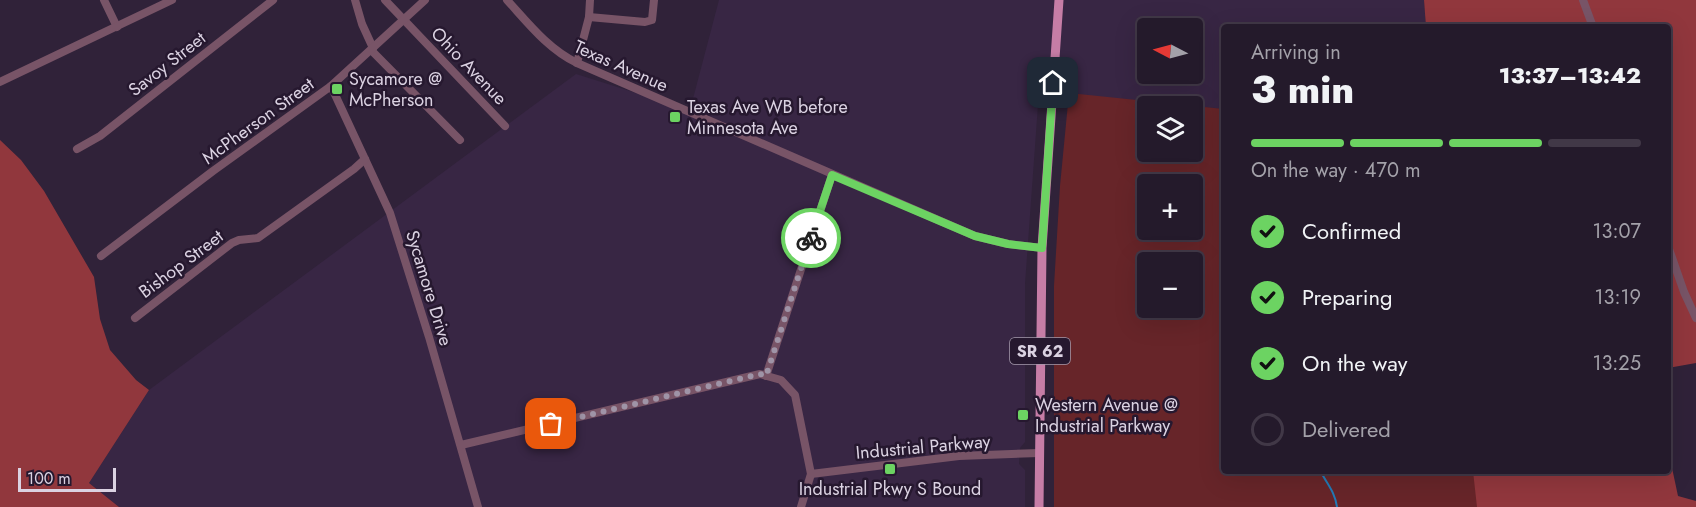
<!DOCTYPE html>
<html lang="en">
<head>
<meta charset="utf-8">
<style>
	:root { --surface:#241a2b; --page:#302737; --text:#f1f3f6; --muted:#a3a1a9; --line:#413847; --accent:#6cd362 }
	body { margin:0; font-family:Jost,sans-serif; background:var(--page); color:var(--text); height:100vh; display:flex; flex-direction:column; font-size:22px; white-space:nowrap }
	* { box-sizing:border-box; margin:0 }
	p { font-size:20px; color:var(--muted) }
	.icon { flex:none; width:33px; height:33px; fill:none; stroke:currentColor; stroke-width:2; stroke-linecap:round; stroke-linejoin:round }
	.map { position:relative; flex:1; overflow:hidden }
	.side { position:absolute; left:1221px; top:24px; width:450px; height:450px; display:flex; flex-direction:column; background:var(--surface); border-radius:6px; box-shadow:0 6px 24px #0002,0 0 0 2px var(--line) }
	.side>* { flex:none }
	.needle { width:39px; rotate:276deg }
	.controls { position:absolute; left:1137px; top:18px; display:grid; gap:12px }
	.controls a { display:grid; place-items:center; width:66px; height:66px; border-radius:6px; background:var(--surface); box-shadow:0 6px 24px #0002,0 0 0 2px var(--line); font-size:30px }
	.scale { position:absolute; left:18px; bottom:15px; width:98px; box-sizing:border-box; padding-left:6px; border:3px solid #dbd2e2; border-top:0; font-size:16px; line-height:21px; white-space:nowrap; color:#dbd2e2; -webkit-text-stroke:4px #26182f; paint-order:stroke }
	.pin { position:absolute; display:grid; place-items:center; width:51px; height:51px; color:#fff; margin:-26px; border-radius:12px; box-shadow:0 3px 9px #0006 }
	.courier { position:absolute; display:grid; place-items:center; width:60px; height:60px; margin:-30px; border:4px solid #6cd362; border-radius:50%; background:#fff; color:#222; box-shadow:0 2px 8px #0007 }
	.summary em { font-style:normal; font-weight:800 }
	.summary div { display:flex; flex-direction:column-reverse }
	.summary { display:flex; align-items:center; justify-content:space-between; height:102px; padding:0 30px }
	h1 { font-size:39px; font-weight:800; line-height:45px }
	.bar { display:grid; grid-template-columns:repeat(4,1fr); gap:9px 6px; align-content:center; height:72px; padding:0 30px }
	.bar i { height:8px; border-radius:4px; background:var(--line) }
	.bar .on { background:var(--accent) }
	.bar p { grid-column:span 4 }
	ol { padding:0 30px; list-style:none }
	li { display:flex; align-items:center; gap:18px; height:66px }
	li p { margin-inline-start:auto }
	li .icon { padding:6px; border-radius:50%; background:var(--accent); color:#111; stroke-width:4 }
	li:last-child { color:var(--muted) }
	li i { width:33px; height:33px; border:3px solid var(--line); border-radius:50% }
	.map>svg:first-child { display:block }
	.built { fill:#382644; fill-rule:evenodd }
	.green { fill:#672529; fill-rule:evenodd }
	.forest { fill:#91373d }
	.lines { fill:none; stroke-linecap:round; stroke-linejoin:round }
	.stream { stroke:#237ab5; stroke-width:2 }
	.minor { stroke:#785467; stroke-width:8 }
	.major { stroke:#c67da6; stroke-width:9 }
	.done { stroke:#9f94a7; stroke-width:6; stroke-dasharray:0 10.8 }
	.route { stroke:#6cd362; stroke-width:8 }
	.poi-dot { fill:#6cd362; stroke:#26182f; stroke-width:2 }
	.labels { text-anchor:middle; stroke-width:5; stroke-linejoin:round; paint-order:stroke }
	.shield { fill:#26182f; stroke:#a59aac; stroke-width:1.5 }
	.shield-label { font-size:16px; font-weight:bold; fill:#dbd2e2 }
	.street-label { font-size:18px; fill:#dbd2e2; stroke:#26182f }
	.poi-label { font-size:18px; fill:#dbd2e2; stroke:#26182f; text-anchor:start }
</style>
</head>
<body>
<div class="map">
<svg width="1696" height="507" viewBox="0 0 1696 507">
	<rect width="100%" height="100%" fill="#302239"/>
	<path class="built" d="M 719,0 L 1424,0 L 1426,27 L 1224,27 L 1224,109 L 1039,91 L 1025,284 L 1025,442 L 1020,448 L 1019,464 L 1025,470 L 1025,507 L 119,507 L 89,483 L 149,390 L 576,74 L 690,110 ZM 1148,28 L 1192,28 L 1192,74 L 1148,74 Z"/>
	<path class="green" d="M 1069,93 L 1224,109 L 1224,471 L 1474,471 L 1478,507 L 1054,507 L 1054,286 L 1060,186 ZM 1148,106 L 1192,106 L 1192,152 L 1148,152 ZM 1148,184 L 1192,184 L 1192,230 L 1148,230 ZM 1148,262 L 1192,262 L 1192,308 L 1148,308 Z"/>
	<g class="forest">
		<path d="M 1424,0 L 1696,0 L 1696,363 L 1668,368 L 1668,27 L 1426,27 Z"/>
		<path d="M 0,140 L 21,160 L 44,191 L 94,277 L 100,319 L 110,350 L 136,380 L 149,390 L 89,483 L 119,507 L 0,507 Z"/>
		<path d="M 1668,449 L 1678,496 L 1696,501 L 1696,507 L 1477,507 L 1473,471 L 1668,471 Z"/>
	</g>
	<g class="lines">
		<g class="stream">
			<path d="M 1221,200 L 1224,204"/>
			<path d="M 1321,472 C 1327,484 1335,492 1337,507"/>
		</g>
		<g class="minor">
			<path d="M 104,0 L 117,27"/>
			<path d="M 355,0 L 362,24 L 373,48"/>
			<path d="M 385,0 L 505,126"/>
			<path d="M 507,0 C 528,23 548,49 577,63 L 975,236 L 1008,244 L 1042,248"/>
			<path d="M 1583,0 L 1593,27"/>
			<path d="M 589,17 L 645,22 L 652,20 L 654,0"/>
			<path d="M 371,50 L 460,140"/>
			<path d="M 577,63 L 589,17 L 590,0"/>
			<path d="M 0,82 L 172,0"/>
			<path d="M 331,86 L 390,213 L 429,337 L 478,507"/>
			<path d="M 77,149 L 100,136 L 273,0"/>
			<path d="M 1668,246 L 1684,292 L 1696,318"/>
			<path d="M 101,256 L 213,171 L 331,86 L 425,0"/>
			<path d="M 135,318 L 232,243 L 239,240 L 258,238 L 354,169 L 365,159"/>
			<path d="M 766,376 L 832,175"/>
			<path d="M 461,445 L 760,374 L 781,380 L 795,395 L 811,474 L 801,507"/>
			<path d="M 811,474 L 959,456 L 1039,453"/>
		</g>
		<path class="major" d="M 1039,507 L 1042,248 L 1059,0"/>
	</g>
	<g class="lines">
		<path class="done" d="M 551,424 L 760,374 L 766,376 L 811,238"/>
		<path class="route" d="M 811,238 L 832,175 L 975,236 L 1008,244 L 1042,248 L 1053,83"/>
	</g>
	<g class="poi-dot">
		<rect x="331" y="83" width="12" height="12" rx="3"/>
		<rect x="669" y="111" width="12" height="12" rx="3"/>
		<rect x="1017" y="409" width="12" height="12" rx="3"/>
		<rect x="884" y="463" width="12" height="12" rx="3"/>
	</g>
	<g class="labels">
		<rect class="shield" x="1010" y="338" width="60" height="26" rx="4.5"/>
		<g class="shield-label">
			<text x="1040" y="357">SR 62</text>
		</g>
		<g class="street-label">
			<text transform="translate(167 64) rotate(-38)" y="6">Savoy Street</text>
			<text transform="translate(469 66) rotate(46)" y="6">Ohio Avenue</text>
			<text transform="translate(621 66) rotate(24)" y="6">Texas Avenue</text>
			<text transform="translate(258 121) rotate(-36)" y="6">McPherson Street</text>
			<text transform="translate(181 264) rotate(-37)" y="6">Bishop Street</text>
			<text transform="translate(429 288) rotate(73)" y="6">Sycamore Drive</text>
			<text transform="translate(923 447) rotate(-5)" y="6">Industrial Parkway</text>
		</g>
		<g class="poi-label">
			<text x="349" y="85">Sycamore @<tspan x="349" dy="21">McPherson</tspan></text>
			<text x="687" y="113">Texas Ave WB before<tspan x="687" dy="21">Minnesota Ave</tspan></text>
			<text x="1035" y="411">Western Avenue @<tspan x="1035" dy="21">Industrial Parkway</tspan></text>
			<text x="890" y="495" text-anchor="middle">Industrial Pkwy S Bound</text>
		</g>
	</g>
</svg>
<div class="controls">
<a><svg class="needle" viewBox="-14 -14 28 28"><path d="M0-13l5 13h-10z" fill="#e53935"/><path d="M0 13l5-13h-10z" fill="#a3a1a9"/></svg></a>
<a><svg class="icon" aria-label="layers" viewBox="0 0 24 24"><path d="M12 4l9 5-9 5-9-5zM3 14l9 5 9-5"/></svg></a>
<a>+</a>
<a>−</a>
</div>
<div class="scale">100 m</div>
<div class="pin" style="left:551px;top:424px;background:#ea580c"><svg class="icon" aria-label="bag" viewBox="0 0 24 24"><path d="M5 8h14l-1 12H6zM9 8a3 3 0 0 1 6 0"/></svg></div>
<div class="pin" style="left:1053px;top:83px;background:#1f2937"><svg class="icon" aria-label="home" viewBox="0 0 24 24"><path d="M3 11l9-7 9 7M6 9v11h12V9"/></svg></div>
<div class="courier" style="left:811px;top:238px"><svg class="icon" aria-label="bike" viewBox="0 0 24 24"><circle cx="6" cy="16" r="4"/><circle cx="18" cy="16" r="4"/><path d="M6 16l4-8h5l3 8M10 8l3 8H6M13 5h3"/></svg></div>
<section class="side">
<div class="summary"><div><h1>3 min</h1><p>Arriving in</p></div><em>13:37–13:42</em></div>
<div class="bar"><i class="on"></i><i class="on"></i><i class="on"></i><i></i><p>On the way · 470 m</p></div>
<ol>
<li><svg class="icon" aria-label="check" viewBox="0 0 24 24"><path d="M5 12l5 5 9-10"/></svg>Confirmed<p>13:07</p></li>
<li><svg class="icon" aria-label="check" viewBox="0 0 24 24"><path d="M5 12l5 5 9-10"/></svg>Preparing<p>13:19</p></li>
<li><svg class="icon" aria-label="check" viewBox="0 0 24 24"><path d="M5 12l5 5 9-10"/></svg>On the way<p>13:25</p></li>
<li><i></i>Delivered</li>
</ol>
</section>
</div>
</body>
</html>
